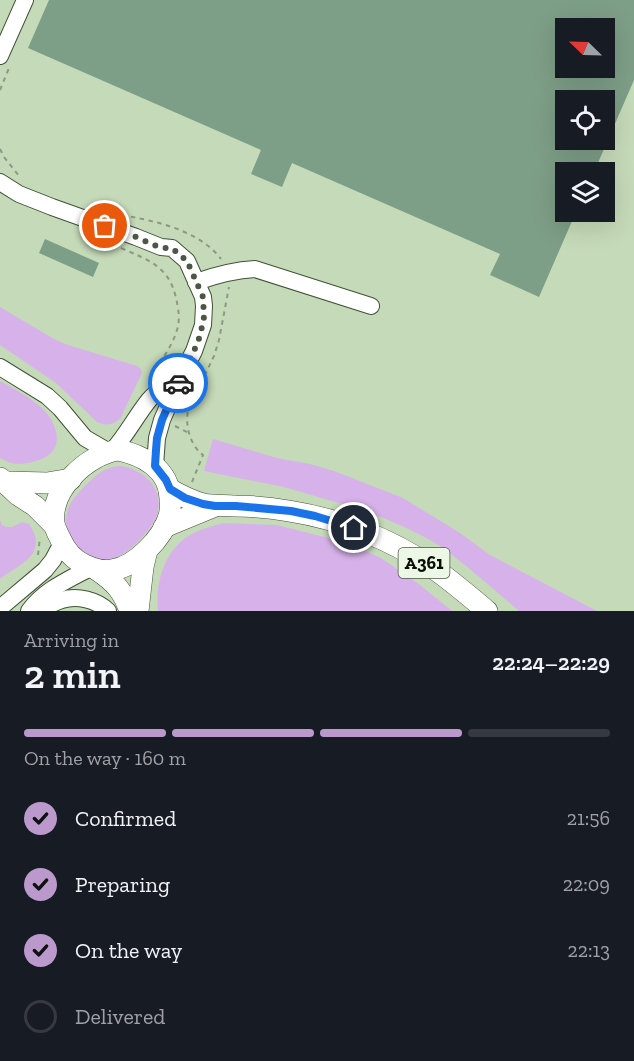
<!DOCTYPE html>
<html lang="en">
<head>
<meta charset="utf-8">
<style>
	:root { --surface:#171b24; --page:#242831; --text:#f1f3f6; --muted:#9ea1a6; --line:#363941; --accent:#bb99cd }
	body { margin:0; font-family:"Zilla Slab",serif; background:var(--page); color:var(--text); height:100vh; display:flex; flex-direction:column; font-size:22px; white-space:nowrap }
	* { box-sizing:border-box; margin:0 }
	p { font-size:20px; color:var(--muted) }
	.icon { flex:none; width:33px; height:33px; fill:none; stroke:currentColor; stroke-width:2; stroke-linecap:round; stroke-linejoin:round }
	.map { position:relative; height:611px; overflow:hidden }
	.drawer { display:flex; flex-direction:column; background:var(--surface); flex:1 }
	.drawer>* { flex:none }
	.needle { width:39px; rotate:293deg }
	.buttons { position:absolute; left:555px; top:18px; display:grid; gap:12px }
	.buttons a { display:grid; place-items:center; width:60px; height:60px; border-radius:0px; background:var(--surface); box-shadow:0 6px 24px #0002; font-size:30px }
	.pin { position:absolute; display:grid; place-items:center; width:51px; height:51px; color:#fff; margin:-26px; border:3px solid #fff; border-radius:50%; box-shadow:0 2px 6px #0007 }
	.courier { position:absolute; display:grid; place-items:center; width:60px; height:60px; margin:-30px; border:4px solid #1a73e8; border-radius:50%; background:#fff; color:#222; box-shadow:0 2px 8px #0007 }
	.overview em { font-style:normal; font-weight:600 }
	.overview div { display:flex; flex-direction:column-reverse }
	.overview { display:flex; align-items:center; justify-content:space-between; height:102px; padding:0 24px }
	h1 { font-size:39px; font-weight:600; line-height:45px }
	.bar { display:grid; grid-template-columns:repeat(4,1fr); gap:9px 6px; align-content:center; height:72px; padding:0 24px }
	.bar i { height:8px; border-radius:4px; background:var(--line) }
	.bar .on { background:var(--accent) }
	.bar p { grid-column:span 4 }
	ol { padding:0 24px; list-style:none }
	li { display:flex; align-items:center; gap:18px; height:66px }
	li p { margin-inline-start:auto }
	li .icon { padding:6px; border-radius:50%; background:var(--accent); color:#111; stroke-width:4 }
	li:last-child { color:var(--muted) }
	li i { width:33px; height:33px; border:3px solid var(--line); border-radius:50% }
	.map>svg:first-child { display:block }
	.green { fill:#d7b2ea }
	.building { fill:#7d9e87; fill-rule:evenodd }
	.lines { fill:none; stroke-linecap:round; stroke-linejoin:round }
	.minor-casing { stroke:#405235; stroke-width:18 }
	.major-casing { stroke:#405235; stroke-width:22 }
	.path { stroke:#8a9b80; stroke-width:2; stroke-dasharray:4.5 4.5; stroke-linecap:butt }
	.minor { stroke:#fff; stroke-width:16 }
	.major { stroke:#fff; stroke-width:21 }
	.done { stroke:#4b5644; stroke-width:6; stroke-dasharray:0 10.8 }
	.route { stroke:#1a73e8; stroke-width:8 }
	.labels { text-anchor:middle; stroke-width:6; stroke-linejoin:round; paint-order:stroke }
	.shield { fill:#ecf7e6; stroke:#4d5548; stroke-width:1.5 }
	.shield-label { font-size:18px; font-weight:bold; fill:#090f05 }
</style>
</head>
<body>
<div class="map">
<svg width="634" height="611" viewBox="0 0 634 611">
	<rect width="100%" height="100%" fill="#c5dab8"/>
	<g class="green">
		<path d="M 0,307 L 54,339 L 68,345 L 137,366 L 141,369 L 142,373 L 120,419 C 113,425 106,426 97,422 L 56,383 L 0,345 Z"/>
		<path d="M 0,381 C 16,390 44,404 52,421 C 63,443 55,457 32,462 C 27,463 23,464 18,464 C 12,464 6,461 0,458 Z"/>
		<path d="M 213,439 L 277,458 L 310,464 L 334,471 L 403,498 L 460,533 L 490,555 L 597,611 L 519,611 C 493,589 468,566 440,546 C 418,532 393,522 369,512 L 284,487 L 204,471 Z"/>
		<path d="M 121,466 C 145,470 165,489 157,515 C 154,527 129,553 117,557 C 109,560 101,560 94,558 C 84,555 75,546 70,537 C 61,517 68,503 83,488 C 95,476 103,467 121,466 Z"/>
		<path d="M 0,520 L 2,525 C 13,530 14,525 23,522 L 29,524 C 50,555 19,564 0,579 Z"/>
		<path d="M 223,523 L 277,525 L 336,540 L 359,548 L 381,558 L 420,585 L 452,611 L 158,611 C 155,582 165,548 192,534 C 201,529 213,526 223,523 Z"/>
	</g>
	<g class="building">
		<path d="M 49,0 L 634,0 L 634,80 L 594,172 L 566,172 L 566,212 L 576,212 L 539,297 L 490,275 L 500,254 L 292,163 L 282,187 L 251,174 L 261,150 L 28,48 ZM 566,28 L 604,28 L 604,68 L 566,68 ZM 566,100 L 604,100 L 604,140 L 566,140 Z"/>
		<path d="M 45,239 L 99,263 L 93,277 L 39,253 Z"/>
	</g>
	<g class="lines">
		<defs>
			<g id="minor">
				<path d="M 0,56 L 25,0"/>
				<path d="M 0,182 L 19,194 L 52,207 L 136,237 L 161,247 L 172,248 L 187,261 L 203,297 L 204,306 L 203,325 L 194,351 L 181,376 L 162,420 L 157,438 L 155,466"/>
				<path d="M 196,282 C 216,275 234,270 255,269 L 371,306"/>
				<path d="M 0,367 L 47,396 L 60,408 L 85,438 L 109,452"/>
				<path d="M 112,451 C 126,436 136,416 149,400 C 157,390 170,384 180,376"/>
				<path d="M 0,608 L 45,570 L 53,560 L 62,543"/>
				<path d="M 29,611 C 44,590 68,580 90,568"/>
				<path d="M 40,611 C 47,607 54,602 62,600 C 77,595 97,600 108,611"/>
			</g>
			<g id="major">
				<path d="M 118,450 C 143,455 169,469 170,498 C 170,503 171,510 169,516 C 163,538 135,567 112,570 C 103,572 94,569 85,565 C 74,560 66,551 61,540 C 58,534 55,529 54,523 C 50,489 87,455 118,450 Z"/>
				<path d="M 0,478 L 18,495 L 35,506 L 54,525"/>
				<path d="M 6,482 L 47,483 L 71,479"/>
				<path d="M 169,489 C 180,495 191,501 203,504 C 214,506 224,505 235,506 C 253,506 272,508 289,511 C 340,519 391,539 433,568 C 452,581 469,596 487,611"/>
				<path d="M 164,527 L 215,506"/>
				<path d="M 97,570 C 115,582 123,591 130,611"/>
				<path d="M 138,611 L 143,567 L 147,550"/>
			</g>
		</defs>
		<use href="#minor" class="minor-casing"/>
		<use href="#major" class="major-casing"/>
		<g class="path">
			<path d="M 0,90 L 9,68"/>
			<path d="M 0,149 L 4,157 L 19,176"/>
			<path d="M 122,215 C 155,221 199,230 221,259"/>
			<path d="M 121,248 C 148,260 169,266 176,298 C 178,307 180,317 178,326 C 174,345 159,363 149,379"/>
			<path d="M 175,426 L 189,433"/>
			<path d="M 192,482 L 203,455 C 190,445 185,426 188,410 L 214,356 L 219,340 L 229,287"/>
			<path d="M 38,555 L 40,537"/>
		</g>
		<use href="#minor" class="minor"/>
		<use href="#major" class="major"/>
	</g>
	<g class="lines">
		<path class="done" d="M 105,226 L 136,237 L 161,248 L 172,248 L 187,261 L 203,297 L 204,317 L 200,336 L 194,351 L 178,383"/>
		<path class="route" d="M 178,383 L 162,420 L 157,438 L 156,450 L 155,466 L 166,480 L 170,489 L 185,498 L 203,504 L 215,506 L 236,506 L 291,511 L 315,516 L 354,528"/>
	</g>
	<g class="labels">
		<rect class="shield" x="398.5" y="548" width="51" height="30" rx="4.5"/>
		<g class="shield-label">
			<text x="424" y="569">A361</text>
		</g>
	</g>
</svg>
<div class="buttons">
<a><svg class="needle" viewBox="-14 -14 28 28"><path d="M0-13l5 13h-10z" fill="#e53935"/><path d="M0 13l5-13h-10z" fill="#9ea1a6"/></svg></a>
<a><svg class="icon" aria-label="locate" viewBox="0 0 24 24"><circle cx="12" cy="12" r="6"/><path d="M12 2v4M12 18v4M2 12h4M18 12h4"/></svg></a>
<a><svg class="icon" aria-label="layers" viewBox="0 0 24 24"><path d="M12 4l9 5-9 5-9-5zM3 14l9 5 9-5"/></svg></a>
</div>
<div class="pin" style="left:105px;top:226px;background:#ea580c"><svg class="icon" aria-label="bag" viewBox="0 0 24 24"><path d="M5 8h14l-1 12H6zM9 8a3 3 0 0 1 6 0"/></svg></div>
<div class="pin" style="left:354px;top:528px;background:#1f2937"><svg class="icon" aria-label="home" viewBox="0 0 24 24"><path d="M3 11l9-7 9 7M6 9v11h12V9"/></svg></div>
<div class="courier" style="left:178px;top:383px"><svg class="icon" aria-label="car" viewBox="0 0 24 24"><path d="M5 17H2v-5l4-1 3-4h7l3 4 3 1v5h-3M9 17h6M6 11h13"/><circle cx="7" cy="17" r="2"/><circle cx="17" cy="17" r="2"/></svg></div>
</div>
<section class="drawer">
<div class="overview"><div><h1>2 min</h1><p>Arriving in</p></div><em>22:24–22:29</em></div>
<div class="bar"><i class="on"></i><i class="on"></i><i class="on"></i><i></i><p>On the way · 160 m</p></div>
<ol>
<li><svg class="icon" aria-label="check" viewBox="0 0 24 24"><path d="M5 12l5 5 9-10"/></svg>Confirmed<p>21:56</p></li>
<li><svg class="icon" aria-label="check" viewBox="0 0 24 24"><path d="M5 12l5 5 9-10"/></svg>Preparing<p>22:09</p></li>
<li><svg class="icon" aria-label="check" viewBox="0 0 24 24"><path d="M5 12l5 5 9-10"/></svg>On the way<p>22:13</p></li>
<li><i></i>Delivered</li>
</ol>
</section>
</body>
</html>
